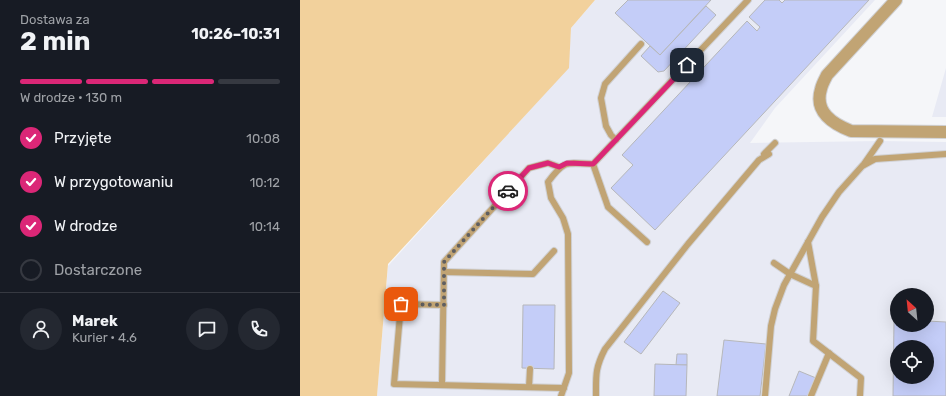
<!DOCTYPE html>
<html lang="pl">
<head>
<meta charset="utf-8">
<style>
	:root { --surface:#171b24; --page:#242831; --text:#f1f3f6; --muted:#9ea1a6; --line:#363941; --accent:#db2777 }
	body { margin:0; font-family:Rubik,sans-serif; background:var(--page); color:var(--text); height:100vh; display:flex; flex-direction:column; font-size:15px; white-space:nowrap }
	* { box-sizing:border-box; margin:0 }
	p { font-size:13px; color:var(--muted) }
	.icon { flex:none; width:22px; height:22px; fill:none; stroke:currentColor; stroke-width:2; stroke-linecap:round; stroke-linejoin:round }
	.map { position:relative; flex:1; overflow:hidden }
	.drawer { display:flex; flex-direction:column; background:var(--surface); width:300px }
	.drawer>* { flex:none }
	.needle { width:26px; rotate:333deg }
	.tools { position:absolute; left:590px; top:288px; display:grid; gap:8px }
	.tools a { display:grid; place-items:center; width:44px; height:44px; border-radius:50%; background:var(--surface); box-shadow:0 4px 16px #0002; font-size:20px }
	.pin { position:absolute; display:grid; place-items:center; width:34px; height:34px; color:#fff; margin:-17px; border-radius:8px; box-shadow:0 2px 6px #0006 }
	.courier { position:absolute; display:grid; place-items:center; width:40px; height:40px; margin:-20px; border:3px solid #db2777; border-radius:50%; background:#fff; color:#222; box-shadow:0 1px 5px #0007 }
	.head em { font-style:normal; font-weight:700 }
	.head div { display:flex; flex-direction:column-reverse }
	.head { display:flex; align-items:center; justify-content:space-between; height:68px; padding:0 20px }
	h1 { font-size:26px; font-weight:700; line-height:30px }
	.bar { display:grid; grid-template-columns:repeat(4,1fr); gap:6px 4px; align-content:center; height:48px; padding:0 20px }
	.bar i { height:5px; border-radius:3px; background:var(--line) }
	.bar .selected { background:var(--accent) }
	.bar p { grid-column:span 4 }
	.line { display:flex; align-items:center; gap:10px; padding:0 20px; border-top:1px solid var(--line) }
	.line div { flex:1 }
	.round { display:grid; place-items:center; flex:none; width:42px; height:42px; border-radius:21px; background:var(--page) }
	ol { padding:0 20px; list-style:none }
	li { display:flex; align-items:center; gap:12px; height:44px }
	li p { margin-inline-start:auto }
	li .icon { padding:4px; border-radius:50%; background:var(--accent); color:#fff; stroke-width:4 }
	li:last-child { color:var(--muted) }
	li i { width:22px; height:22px; border:2px solid var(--line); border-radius:50% }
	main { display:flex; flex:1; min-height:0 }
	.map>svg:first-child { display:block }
	.built { fill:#e8eaf4; fill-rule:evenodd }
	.green { fill:#f2d19c }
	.building { fill:#c4cdf8; stroke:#b6b7ba; fill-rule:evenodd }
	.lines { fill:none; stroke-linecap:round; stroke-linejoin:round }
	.lane-casing { stroke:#d0d1d4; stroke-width:8 }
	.street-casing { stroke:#d0d1d4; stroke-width:14 }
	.lane { stroke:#c1a474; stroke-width:6 }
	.street { stroke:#c1a474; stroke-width:12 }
	.done { stroke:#5f5f61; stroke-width:4; stroke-dasharray:0 7.2 }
	.route { stroke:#db2777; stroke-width:5 }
</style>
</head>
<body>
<main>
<section class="drawer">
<div class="head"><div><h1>2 min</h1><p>Dostawa za</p></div><em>10:26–10:31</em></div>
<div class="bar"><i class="selected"></i><i class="selected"></i><i class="selected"></i><i></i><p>W drodze · 130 m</p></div>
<ol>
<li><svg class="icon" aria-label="check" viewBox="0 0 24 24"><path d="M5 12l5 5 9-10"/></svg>Przyjęte<p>10:08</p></li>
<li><svg class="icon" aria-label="check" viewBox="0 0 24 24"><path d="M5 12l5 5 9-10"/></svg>W przygotowaniu<p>10:12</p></li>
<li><svg class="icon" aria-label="check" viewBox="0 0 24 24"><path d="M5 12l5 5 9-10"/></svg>W drodze<p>10:14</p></li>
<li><i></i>Dostarczone</li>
</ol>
<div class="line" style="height:72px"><a class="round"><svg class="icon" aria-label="person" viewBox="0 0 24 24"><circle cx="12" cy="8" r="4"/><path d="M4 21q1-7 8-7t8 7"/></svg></a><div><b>Marek</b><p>Kurier · 4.6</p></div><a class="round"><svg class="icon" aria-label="chat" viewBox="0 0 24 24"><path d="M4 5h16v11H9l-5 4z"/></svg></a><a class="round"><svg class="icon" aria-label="phone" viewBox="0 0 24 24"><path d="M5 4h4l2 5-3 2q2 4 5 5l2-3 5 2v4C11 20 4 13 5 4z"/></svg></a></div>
</section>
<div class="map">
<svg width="646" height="396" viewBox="0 0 646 396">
	<rect width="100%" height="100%" fill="#f5f6f9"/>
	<g class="built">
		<path d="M 295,0 L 575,0 L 475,108 L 450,143 L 580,141 L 646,142 L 646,396 L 77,396 L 88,266 L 268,68 L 271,28 ZM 597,295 L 627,295 L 627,325 L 597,325 ZM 597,347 L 627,347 L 627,377 L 597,377 Z"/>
		<path d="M 646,68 L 646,117 L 632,117 Z"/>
	</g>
	<path class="green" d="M 0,0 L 295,0 L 271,28 L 269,68 L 88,264 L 77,396 L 0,396 Z"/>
	<g class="building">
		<path d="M 328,0 L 411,0 L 360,55 L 315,13 Z"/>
		<path d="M 465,0 L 479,0 L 482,3 L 485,0 L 569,0 L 355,230 L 311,188 L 333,165 L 322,155 L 447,21 L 457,31 L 460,27 L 449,17 Z"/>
		<path d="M 406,6 L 416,15 L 364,71 L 358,72 L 341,56 L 350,46 L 360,55 Z"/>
		<path d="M 363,291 L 380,303 L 341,354 L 324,342 Z"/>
		<path d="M 223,305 L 255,305 L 254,369 L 222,368 Z"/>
		<path d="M 594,321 L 597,321 L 597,325 L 627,325 L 627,321 L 646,322 L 646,396 L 593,396 ZM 597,347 L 627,347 L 627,377 L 597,377 Z"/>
		<path d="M 424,340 L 466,344 L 460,396 L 417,396 Z"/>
		<path d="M 377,354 L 387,354 L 387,365 L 376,365 Z"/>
		<path d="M 355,364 L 387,365 L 386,396 L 354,396 Z"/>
		<path d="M 499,371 L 516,378 L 509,396 L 489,396 Z"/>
	</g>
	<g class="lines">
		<defs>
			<g id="lane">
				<path d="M 316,140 L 311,135 L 306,126 L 301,98 L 305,84 L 341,44"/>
				<path d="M 464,154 L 475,143"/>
				<path d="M 293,164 L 308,207 L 347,242"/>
				<path d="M 564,165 L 575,159 L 646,154"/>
				<path d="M 508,242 L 516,286 L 513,341 L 561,378 L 560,396"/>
				<path d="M 474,263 L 490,274 L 516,286"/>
				<path d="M 144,272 L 233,274 L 254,251"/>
				<path d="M 144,305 L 101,304 L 94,384 L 264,388"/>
				<path d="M 142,384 L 144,262 L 229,168 L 248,163 L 259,167"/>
				<path d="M 229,387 L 230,369"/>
				<path d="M 261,396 L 269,373 L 268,234 L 263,218 L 251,198 L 248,182 C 265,159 266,163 293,164 L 448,0"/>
				<path d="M 296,396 C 296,376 295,368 305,349 L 388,244 L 459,160 L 469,154"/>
				<path d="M 465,396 L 471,326 L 475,309 L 484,285 L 522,217 L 539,192 L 564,164 L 580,141"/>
				<path d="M 511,396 L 529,353"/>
			</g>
			<path id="street" d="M 596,0 L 527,75 C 525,79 522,84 521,89 C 514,112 533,124 551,131 L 646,132"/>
		</defs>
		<use href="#lane" class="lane-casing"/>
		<use href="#street" class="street-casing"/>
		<use href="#lane" class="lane"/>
		<use href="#street" class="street"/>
	</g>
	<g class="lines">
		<path class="done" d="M 101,304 L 144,305 L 144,262 L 208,191"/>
		<path class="route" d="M 208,191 L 229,168 L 248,163 L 259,167 L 267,163 L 293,164 L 387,65"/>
	</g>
</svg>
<div class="tools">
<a><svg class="needle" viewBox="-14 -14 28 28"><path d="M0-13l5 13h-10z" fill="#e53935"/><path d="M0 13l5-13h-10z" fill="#9ea1a6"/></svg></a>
<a><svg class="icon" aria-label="locate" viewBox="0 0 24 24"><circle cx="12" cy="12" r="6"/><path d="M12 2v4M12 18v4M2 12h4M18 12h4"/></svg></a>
</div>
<div class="pin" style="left:101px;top:304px;background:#ea580c"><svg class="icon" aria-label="bag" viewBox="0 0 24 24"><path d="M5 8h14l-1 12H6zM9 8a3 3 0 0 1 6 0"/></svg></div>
<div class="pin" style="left:387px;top:65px;background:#1f2937"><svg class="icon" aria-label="home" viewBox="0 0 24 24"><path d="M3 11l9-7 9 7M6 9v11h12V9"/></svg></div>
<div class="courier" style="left:208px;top:191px"><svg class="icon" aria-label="car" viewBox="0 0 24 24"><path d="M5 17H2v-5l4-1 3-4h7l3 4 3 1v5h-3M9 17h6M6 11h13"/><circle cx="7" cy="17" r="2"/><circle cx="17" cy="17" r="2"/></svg></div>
</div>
</main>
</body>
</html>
